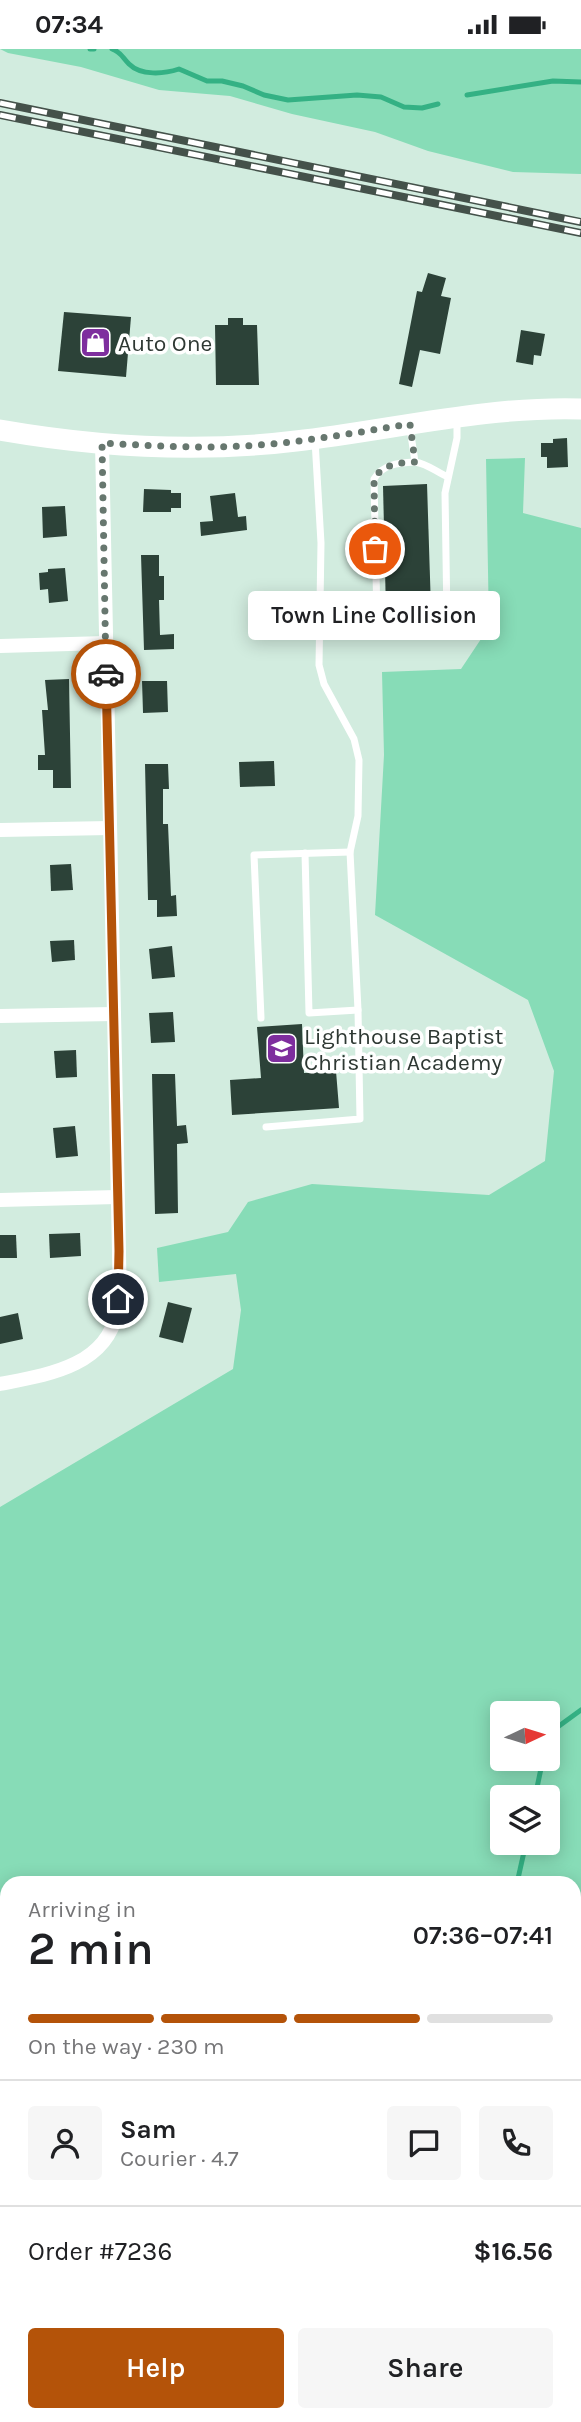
<!DOCTYPE html>
<html lang="en">
<head>
<meta charset="utf-8">
<style>
	:root { --surface:#fff; --page:#f6f6f6; --text:#202124; --muted:#757577; --line:#e0e0e0; --accent:#b45309 }
	body { margin:0; font-family:Karla,sans-serif; background:var(--page); color:var(--text); height:100vh; display:flex; flex-direction:column; font-size:26px; white-space:nowrap }
	* { box-sizing:border-box; margin:0 }
	p { font-size:23px; color:var(--muted) }
	.icon { flex:none; width:38px; height:38px; fill:none; stroke:currentColor; stroke-width:2; stroke-linecap:round; stroke-linejoin:round }
	.map { position:relative; flex:1; overflow:hidden }
	.panel { position:absolute; left:0px; top:1827px; width:581px; height:546px; display:flex; flex-direction:column; background:var(--surface); border-radius:21px 21px 0 0; box-shadow:0 4px 18px #0003 }
	.panel>* { flex:none }
	.needle { width:46px; rotate:86deg }
	.fabs { position:absolute; left:490px; top:1652px; display:grid; gap:14px }
	.fabs a { display:grid; place-items:center; width:70px; height:70px; border-radius:7px; background:var(--surface); box-shadow:0 4px 18px #0003; font-size:35px }
	.pin { position:absolute; display:grid; place-items:center; width:60px; height:60px; color:#fff; margin:-30px; border:4px solid #fff; border-radius:50%; box-shadow:0 2px 7px #0007 }
	.courier { position:absolute; display:grid; place-items:center; width:70px; height:70px; margin:-35px; border:5px solid #b45309; border-radius:50%; background:#fff; color:#222; box-shadow:0 2px 9px #0007 }
	.bubble { position:absolute; height:49px; border-radius:7px; background:var(--surface); box-shadow:0 4px 18px #0003; font-size:23px; font-weight:600; line-height:49px; text-align:center }
	.overview em { font-style:normal; font-weight:600 }
	.overview div { display:flex; flex-direction:column-reverse }
	.overview { display:flex; align-items:center; justify-content:space-between; height:119px; padding:0 28px }
	h1 { font-size:46px; font-weight:600; line-height:52px }
	.bar { display:grid; grid-template-columns:repeat(4,1fr); gap:10px 7px; align-content:center; height:84px; padding:0 28px }
	.bar i { height:9px; border-radius:5px; background:var(--line) }
	.bar .on { background:var(--accent) }
	.bar p { grid-column:span 4 }
	.line { display:flex; align-items:center; gap:18px; padding:0 28px; border-top:2px solid var(--line) }
	.line div { flex:1 }
	.round { display:grid; place-items:center; flex:none; width:74px; height:74px; border-radius:7px; background:var(--page) }
	.primary-button { display:flex; gap:14px; margin-top:auto; padding:14px 28px }
	.primary-button a { flex:1; height:80px; border-radius:7px; background:var(--accent); color:#fff; font-size:28px; font-weight:600; line-height:80px; text-align:center }
	.primary-button a+a { background:var(--page); color:var(--text) }
	.status { display:flex; justify-content:space-between; align-items:center; height:49px; padding:0 35px; background:var(--surface); direction:ltr }
	.status svg { height:19px; fill:currentColor }
	.map>svg:first-child { display:block }
	.green { fill:#87dcb7; fill-rule:evenodd }
	.lines { fill:none; stroke-linecap:round; stroke-linejoin:round }
	.stream { stroke:#34b184; stroke-width:5 }
	.building { fill:#2c4238 }
	.service { stroke:#fff; stroke-width:7 }
	.minor { stroke:#fff; stroke-width:14 }
	.secondary { stroke:#fff; stroke-width:21 }
	.rail-casing { stroke:#44514a; stroke-width:8 }
	.rail { stroke:#fff; stroke-width:5; stroke-dasharray:16; stroke-linecap:butt }
	.done { stroke:#67776f; stroke-width:7; stroke-dasharray:0 12.6 }
	.route { stroke:#b45309; stroke-width:9 }
	.labels { text-anchor:middle; stroke-width:7; stroke-linejoin:round; paint-order:stroke }
	.poi-label { font-size:23px; fill:#2e3833; stroke:#fff; text-anchor:start }
</style>
</head>
<body>
<div class="status"><b>07:34</b><svg viewBox="0 0 49 12"><path d="M0 12V9h3v3zM5 12V6h3v6zM10 12V3h3v9zM15 12V0h3v12zM26 1h20v11H26zM47 4h2v5h-2z"/></svg></div>
<div class="map">
<svg width="581" height="2373" viewBox="0 0 581 2373">
	<rect width="100%" height="100%" fill="#d2ecdf"/>
	<g class="green">
		<path d="M 0,0 L 581,0 L 581,125 L 513,123 L 428,102 L 375,83 L 292,65 L 230,47 L 159,41 L 81,18 L 8,4 Z"/>
		<path d="M 525,409 L 523,464 L 581,479 L 581,2373 L 164,2373 L 161,2366 L 574,2366 L 574,1834 L 7,1834 L 7,2046 L 0,2032 L 0,1458 L 233,1320 L 241,1261 L 236,1225 L 159,1233 L 157,1199 L 228,1183 L 248,1153 L 312,1135 L 489,1146 L 545,1112 L 554,1022 L 528,951 L 375,866 L 384,706 L 382,623 L 461,620 L 489,578 L 486,410 ZM 548,1664 L 548,1710 L 502,1710 L 502,1664 ZM 548,1748 L 548,1794 L 502,1794 L 502,1748 Z"/>
		<path d="M 0,2327 L 7,2340 L 7,2366 L 20,2366 L 24,2373 L 0,2373 Z"/>
	</g>
	<g class="lines">
		<g class="stream">
			<path d="M 90,0 L 94,0"/>
			<path d="M 112,0 C 121,3 122,8 129,15 C 141,27 164,25 179,20 L 207,32 L 222,32 L 243,37 L 264,46 L 288,51 L 357,46 L 381,48 L 404,58 L 422,59 L 438,55"/>
			<path d="M 467,46 L 553,32 L 581,33"/>
			<path d="M 548,1688 L 548,1685 L 581,1661"/>
			<path d="M 535,1748 L 543,1710"/>
			<path d="M 517,1834 L 526,1794"/>
			<path d="M 0,2077 L 7,2076"/>
		</g>
	</g>
	<g class="building">
		<path d="M 428,224 L 446,229 L 441,247 L 451,249 L 440,305 L 420,301 L 412,338 L 399,335 L 417,242 L 422,243 Z"/>
		<path d="M 64,263 L 131,268 L 126,328 L 58,322 Z"/>
		<path d="M 228,269 L 243,269 L 243,276 L 257,276 L 259,336 L 216,336 L 215,276 L 228,276 Z"/>
		<path d="M 521,281 L 545,285 L 541,307 L 534,306 L 533,316 L 516,313 Z"/>
		<path d="M 567,389 L 568,418 L 547,419 L 547,408 L 541,408 L 541,394 L 553,394 L 553,390 Z"/>
		<path d="M 427,435 L 431,560 L 386,562 L 383,437 Z"/>
		<path d="M 144,440 L 171,441 L 171,444 L 181,444 L 181,459 L 171,459 L 171,463 L 143,463 Z"/>
		<path d="M 235,444 L 238,468 L 246,467 L 247,481 L 201,487 L 200,473 L 213,472 L 210,447 Z"/>
		<path d="M 65,457 L 67,487 L 43,489 L 42,458 Z"/>
		<path d="M 141,506 L 159,506 L 159,527 L 164,527 L 164,551 L 159,551 L 160,586 L 174,585 L 174,600 L 144,601 Z"/>
		<path d="M 65,519 L 68,552 L 49,554 L 48,540 L 40,541 L 39,524 L 48,523 L 48,520 Z"/>
		<path d="M 69,630 L 71,739 L 53,739 L 53,721 L 38,721 L 38,706 L 45,706 L 42,661 L 48,661 L 45,631 Z"/>
		<path d="M 142,632 L 167,632 L 168,663 L 143,664 Z"/>
		<path d="M 274,712 L 275,737 L 240,738 L 239,713 Z"/>
		<path d="M 145,715 L 168,715 L 169,740 L 163,740 L 163,775 L 168,775 L 171,847 L 176,846 L 177,867 L 157,868 L 157,851 L 148,851 Z"/>
		<path d="M 71,815 L 73,841 L 51,842 L 50,816 Z"/>
		<path d="M 74,891 L 75,911 L 52,913 L 50,892 Z"/>
		<path d="M 172,897 L 175,928 L 152,930 L 149,900 Z"/>
		<path d="M 173,963 L 175,993 L 151,994 L 149,964 Z"/>
		<path d="M 302,975 L 304,1024 L 336,1022 L 339,1059 L 232,1066 L 230,1031 L 261,1029 L 257,978 Z"/>
		<path d="M 76,1001 L 77,1028 L 56,1029 L 54,1002 Z"/>
		<path d="M 152,1025 L 175,1025 L 177,1077 L 186,1076 L 188,1094 L 177,1095 L 178,1164 L 155,1165 Z"/>
		<path d="M 75,1077 L 78,1107 L 56,1109 L 53,1079 Z"/>
		<path d="M 80,1184 L 81,1207 L 50,1209 L 49,1185 Z"/>
		<path d="M 0,1186 L 16,1186 L 17,1209 L 0,1209 Z"/>
		<path d="M 168,1253 L 192,1259 L 183,1294 L 159,1288 Z"/>
		<path d="M 18,1264 L 23,1290 L 0,1295 L 0,1268 Z"/>
	</g>
	<g class="lines">
		<g class="service">
			<path d="M 410,379 L 415,413 C 398,414 383,415 374,430 L 377,571 L 447,570 L 445,444 L 457,389 L 457,371"/>
			<path d="M 415,413 C 428,415 436,423 448,428"/>
			<path d="M 305,804 L 309,964 L 358,961"/>
			<path d="M 261,969 L 254,806 L 350,803"/>
			<path d="M 266,1078 L 360,1070 L 358,961 L 350,803 L 358,767 L 359,711 L 354,690 L 324,635 L 319,616 L 321,494 L 315,391"/>
		</g>
		<g class="minor">
			<path d="M 0,597 L 106,594"/>
			<path d="M 0,781 L 110,779"/>
			<path d="M 0,967 L 114,965"/>
			<path d="M 0,1151 L 117,1148"/>
			<path d="M 0,1335 C 46,1326 106,1318 117,1263 C 121,1243 119,1222 119,1202 L 102,394"/>
		</g>
		<path class="secondary" d="M 0,381 C 98,398 198,404 296,392 C 392,381 485,357 581,360"/>
		<defs>
			<g id="rail">
				<path d="M 0,54 L 581,173"/>
				<path d="M 0,66 L 581,184"/>
			</g>
		</defs>
		<use href="#rail" class="rail-casing"/>
		<use href="#rail" class="rail"/>
	</g>
	<g class="lines">
		<path class="done" d="M 106,625 L 102,394 C 155,397 207,400 259,396 C 310,392 360,383 410,375 L 415,413 C 398,414 383,415 374,430 L 375,500"/>
		<path class="route" d="M 106,625 L 119,1202 L 118,1250"/>
	</g>
	<defs>
		<symbol id="shop-square" viewBox="-11 -11 22 22"><rect x="-9" y="-9" width="18" height="18" rx="4" fill="#7e2e9e" stroke="#fff"/><path d="M-5-2.5h2.3a2.7 3.5 0 0 1 5.4 0H5L5.5 6h-11ZM-1.5-2.5h3a1.5 2.3 0 0 0-3 0Z" fill="#fff"/></symbol>
		<symbol id="school-square" viewBox="-11 -11 22 22"><rect x="-9" y="-9" width="18" height="18" rx="4" fill="#7e2e9e" stroke="#fff"/><path d="M0-5L7-2L0 1L-7-2ZM-4 1L0 2.5L4 1V4Q0 6-4 4Z" fill="#fff"/></symbol>
	</defs>
	<g fill-rule="evenodd">
		<use href="#shop-square" x="78" y="276" width="35" height="35"/>
		<use href="#school-square" x="264" y="982" width="35" height="35"/>
	</g>
	<g class="labels">
		<g class="poi-label">
			<text x="118" y="302">Auto One</text>
			<text x="304" y="995">Lighthouse Baptist<tspan x="304" dy="26">Christian Academy</tspan></text>
		</g>
	</g>
</svg>
<div class="fabs">
<a><svg class="needle" viewBox="-14 -14 28 28"><path d="M0-13l5 13h-10z" fill="#e53935"/><path d="M0 13l5-13h-10z" fill="#757577"/></svg></a>
<a><svg class="icon" aria-label="layers" viewBox="0 0 24 24"><path d="M12 4l9 5-9 5-9-5zM3 14l9 5 9-5"/></svg></a>
</div>
<div class="pin" style="left:375px;top:500px;background:#ea580c"><svg class="icon" aria-label="bag" viewBox="0 0 24 24"><path d="M5 8h14l-1 12H6zM9 8a3 3 0 0 1 6 0"/></svg></div>
<div class="pin" style="left:118px;top:1250px;background:#1f2937"><svg class="icon" aria-label="home" viewBox="0 0 24 24"><path d="M3 11l9-7 9 7M6 9v11h12V9"/></svg></div>
<div class="courier" style="left:106px;top:625px"><svg class="icon" aria-label="car" viewBox="0 0 24 24"><path d="M5 17H2v-5l4-1 3-4h7l3 4 3 1v5h-3M9 17h6M6 11h13"/><circle cx="7" cy="17" r="2"/><circle cx="17" cy="17" r="2"/></svg></div>
<div class="bubble" style="left:248px;top:542px;width:252px">Town Line Collision</div>
<section class="panel">
<div class="overview"><div><h1>2 min</h1><p>Arriving in</p></div><em>07:36–07:41</em></div>
<div class="bar"><i class="on"></i><i class="on"></i><i class="on"></i><i></i><p>On the way · 230 m</p></div>
<div class="line" style="height:126px"><a class="round"><svg class="icon" aria-label="person" viewBox="0 0 24 24"><circle cx="12" cy="8" r="4"/><path d="M4 21q1-7 8-7t8 7"/></svg></a><div><b>Sam</b><p>Courier · 4.7</p></div><a class="round"><svg class="icon" aria-label="chat" viewBox="0 0 24 24"><path d="M4 5h16v11H9l-5 4z"/></svg></a><a class="round"><svg class="icon" aria-label="phone" viewBox="0 0 24 24"><path d="M5 4h4l2 5-3 2q2 4 5 5l2-3 5 2v4C11 20 4 13 5 4z"/></svg></a></div>
<div class="line" style="height:91px"><div>Order #7236</div><b>$16.56</b></div>
<div class="primary-button"><a>Help</a><a>Share</a></div>
</section>
</div>
</body>
</html>
